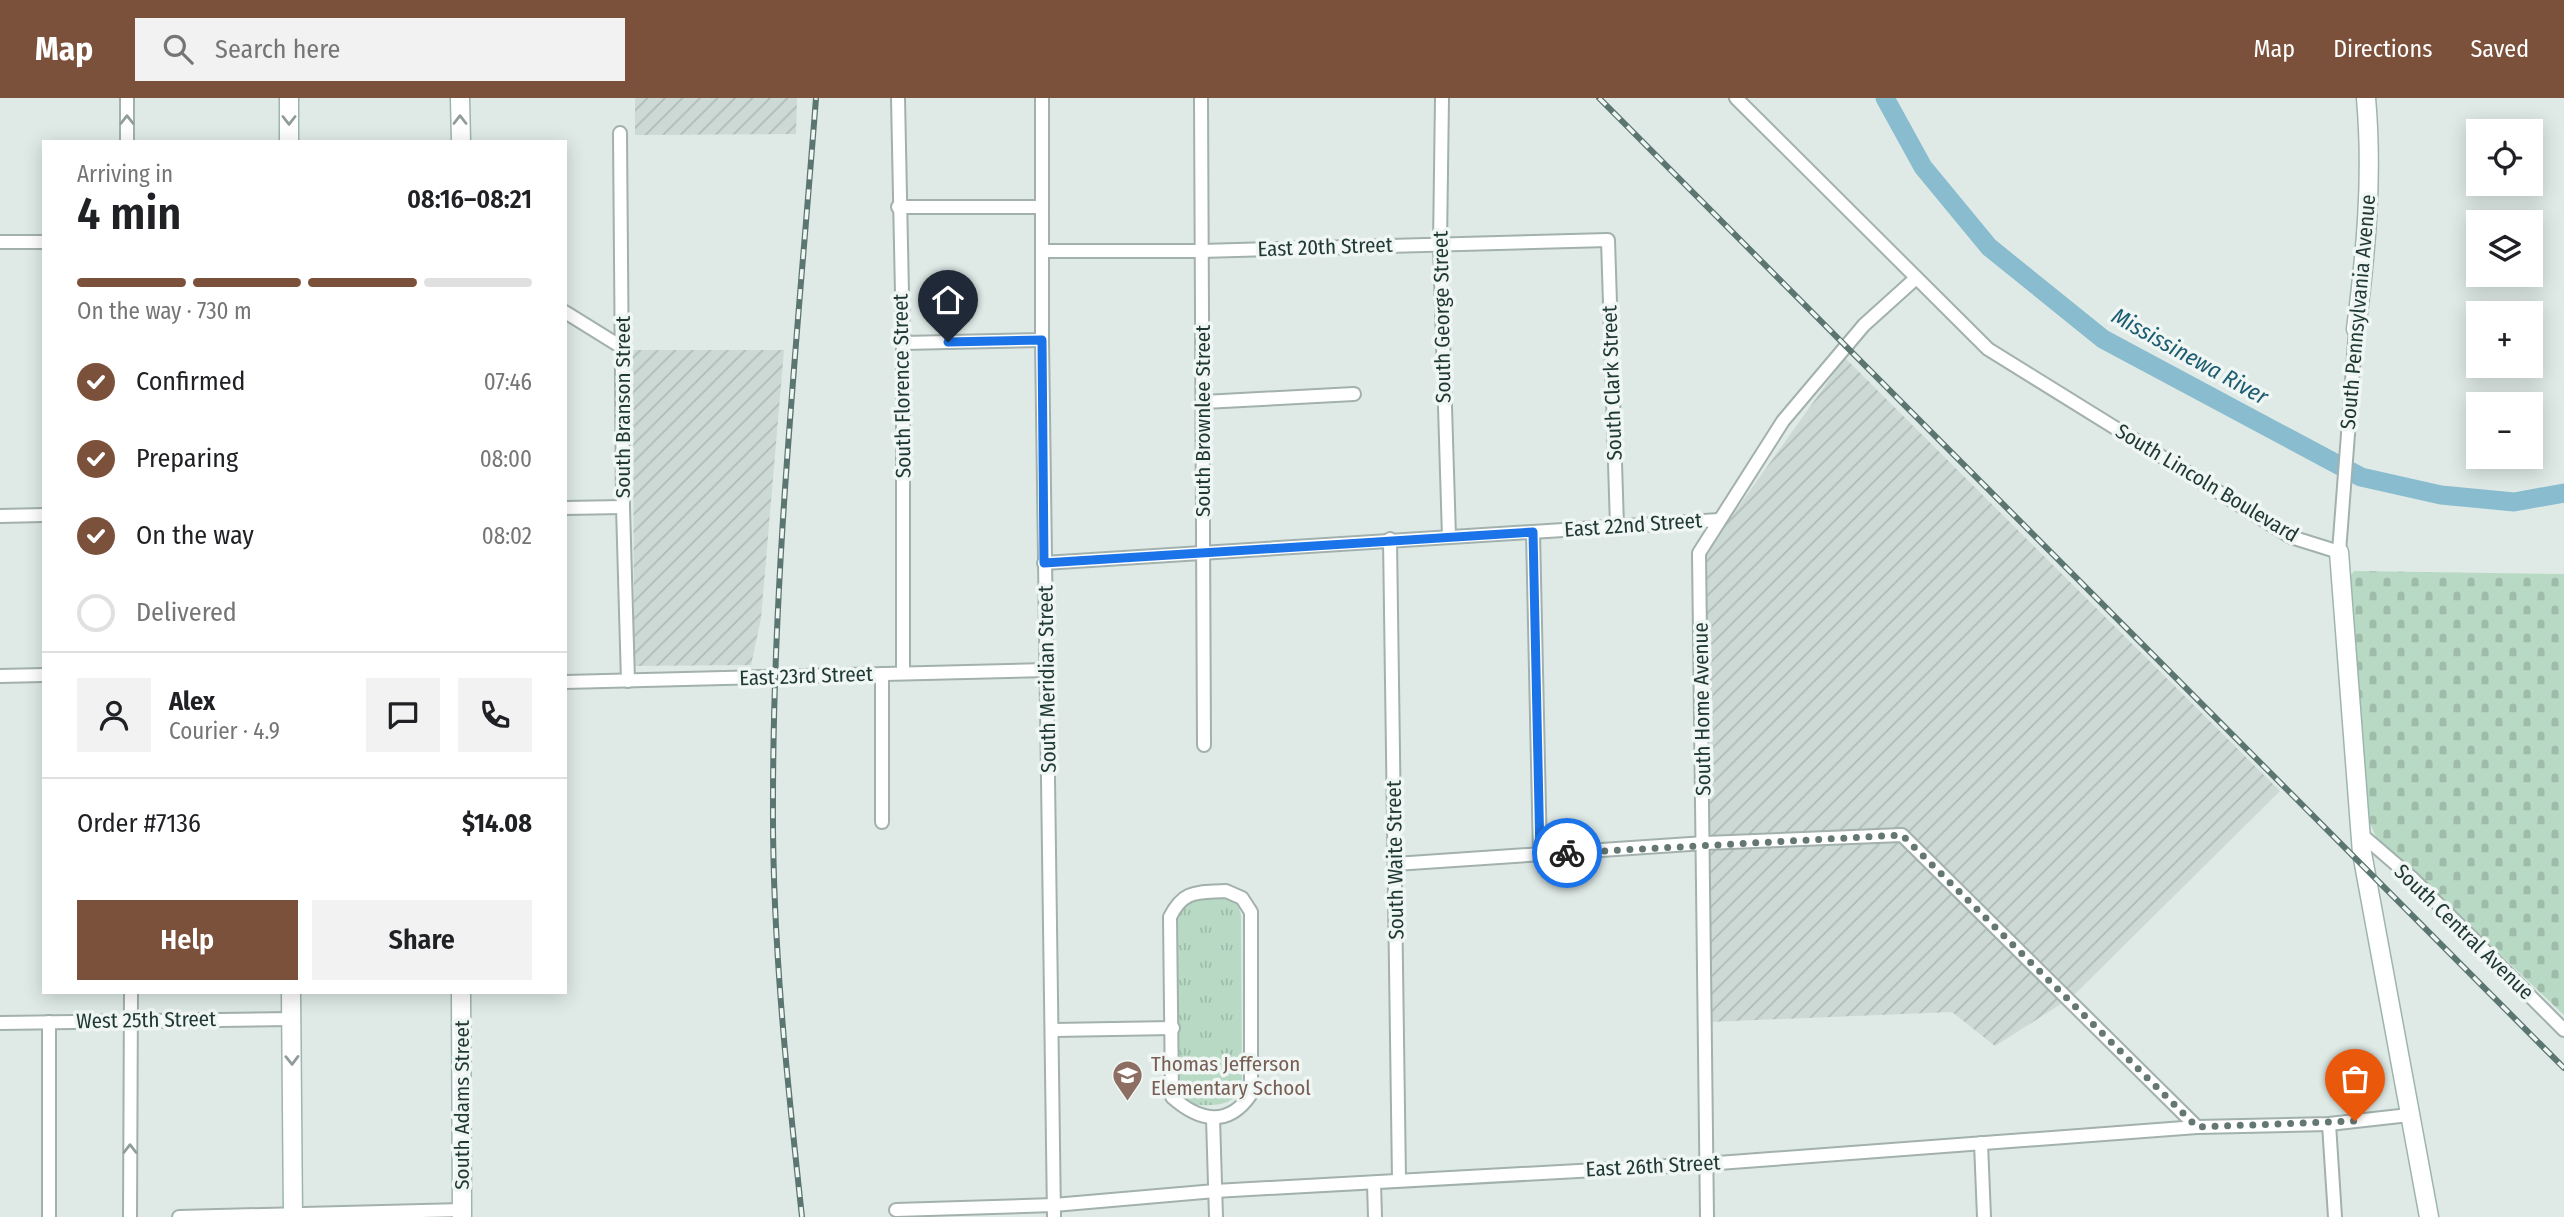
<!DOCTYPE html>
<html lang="en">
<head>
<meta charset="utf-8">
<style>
	:root { --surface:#fff; --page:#f2f2f2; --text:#202124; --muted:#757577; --line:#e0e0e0; --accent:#7c513c }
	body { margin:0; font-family:"Fira Sans Condensed",sans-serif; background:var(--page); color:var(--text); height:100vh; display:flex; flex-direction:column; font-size:26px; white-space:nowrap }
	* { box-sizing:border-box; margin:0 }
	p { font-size:23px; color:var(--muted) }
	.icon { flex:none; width:38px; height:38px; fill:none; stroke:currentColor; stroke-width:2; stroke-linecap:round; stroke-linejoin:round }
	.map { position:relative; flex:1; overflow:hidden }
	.drawer { position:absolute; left:42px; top:42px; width:525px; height:854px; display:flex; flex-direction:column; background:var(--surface); border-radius:0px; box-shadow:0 4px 18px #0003 }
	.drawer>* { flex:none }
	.controls { position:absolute; left:2466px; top:21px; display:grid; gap:14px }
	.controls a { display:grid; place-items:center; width:77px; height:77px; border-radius:0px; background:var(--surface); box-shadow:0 4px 18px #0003; font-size:35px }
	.pin { position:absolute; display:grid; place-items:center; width:60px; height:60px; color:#fff; margin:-72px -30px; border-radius:50% 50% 50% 0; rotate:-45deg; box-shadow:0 0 7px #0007 }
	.pin .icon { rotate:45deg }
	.courier { position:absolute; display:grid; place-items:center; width:70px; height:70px; margin:-35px; border:5px solid #1a73e8; border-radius:50%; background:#fff; color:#222; box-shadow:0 2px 9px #0007 }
	.overview em { font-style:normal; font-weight:600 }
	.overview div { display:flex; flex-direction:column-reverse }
	.overview { display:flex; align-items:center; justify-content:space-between; height:119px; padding:0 35px }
	h1 { font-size:46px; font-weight:600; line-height:52px }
	.bar { display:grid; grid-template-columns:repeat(4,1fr); gap:10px 7px; align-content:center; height:84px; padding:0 35px }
	.bar i { height:9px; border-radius:5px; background:var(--line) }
	.bar .selected { background:var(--accent) }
	.bar p { grid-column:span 4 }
	.line { display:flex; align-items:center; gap:18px; padding:0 35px; border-top:2px solid var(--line) }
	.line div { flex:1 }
	.round { display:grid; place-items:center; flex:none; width:74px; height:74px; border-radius:0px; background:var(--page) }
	ol { padding:0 35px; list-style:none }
	li { display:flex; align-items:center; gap:21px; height:77px }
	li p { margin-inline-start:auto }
	li .icon { padding:7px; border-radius:50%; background:var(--accent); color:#fff; stroke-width:4 }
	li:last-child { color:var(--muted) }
	li i { width:38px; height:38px; border:4px solid var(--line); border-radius:50% }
	.button { display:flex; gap:14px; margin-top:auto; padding:14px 35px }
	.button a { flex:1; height:80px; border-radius:0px; background:var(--accent); color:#fff; font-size:28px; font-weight:600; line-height:80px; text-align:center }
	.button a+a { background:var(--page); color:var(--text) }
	header { display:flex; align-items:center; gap:42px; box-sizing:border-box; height:98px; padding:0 35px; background:var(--accent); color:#fff }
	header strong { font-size:33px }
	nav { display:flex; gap:38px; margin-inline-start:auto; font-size:24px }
	.search { width:490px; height:63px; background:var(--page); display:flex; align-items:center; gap:18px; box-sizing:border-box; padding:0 24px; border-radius:0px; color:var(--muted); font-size:26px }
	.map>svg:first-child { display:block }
	.industrial { fill:url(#industrial-furrows) }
	.grass { fill:url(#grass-tufts) }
	.cemetery { fill:url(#cemetery-stones) }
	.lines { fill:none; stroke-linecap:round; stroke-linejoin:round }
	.river { stroke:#88bcce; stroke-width:19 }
	.street-casing { stroke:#a2b1ad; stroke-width:16 }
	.secondary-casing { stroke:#9eb5af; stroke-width:21 }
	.street { stroke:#fff; stroke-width:12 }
	.secondary { stroke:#fff; stroke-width:18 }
	.rail-casing { stroke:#5b7570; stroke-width:6 }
	.rail { stroke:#eff6f3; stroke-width:3.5; stroke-dasharray:10; stroke-linecap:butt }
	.oneway { stroke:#909c9a }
	.done { stroke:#647773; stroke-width:7; stroke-dasharray:0 12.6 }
	.route { stroke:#1a73e8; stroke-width:9 }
	.labels { text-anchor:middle; stroke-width:7; stroke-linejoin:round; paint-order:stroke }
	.street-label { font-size:21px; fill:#213935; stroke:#eff6f3 }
	.education-label { font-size:21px; fill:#785e54; stroke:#eff6f3; text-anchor:start }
	.water-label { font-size:23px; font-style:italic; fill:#1d5c72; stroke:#eff6f3 }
</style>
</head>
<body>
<header>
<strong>Map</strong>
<div class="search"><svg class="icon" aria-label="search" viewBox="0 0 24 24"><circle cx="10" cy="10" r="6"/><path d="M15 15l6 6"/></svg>Search here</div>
<nav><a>Map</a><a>Directions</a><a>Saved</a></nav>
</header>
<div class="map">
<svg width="2564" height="1119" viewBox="0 0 2564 1119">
	<defs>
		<pattern id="industrial-furrows" width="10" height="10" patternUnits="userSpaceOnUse" patternTransform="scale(1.75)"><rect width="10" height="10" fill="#cdd9d5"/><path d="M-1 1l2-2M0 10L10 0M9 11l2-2" fill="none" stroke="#b0bbb7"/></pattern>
		<pattern id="grass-tufts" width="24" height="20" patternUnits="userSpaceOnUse" patternTransform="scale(1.75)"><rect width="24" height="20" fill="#b8dac4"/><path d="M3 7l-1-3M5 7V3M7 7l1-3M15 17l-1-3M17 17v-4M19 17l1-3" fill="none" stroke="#9ebca9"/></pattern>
		<pattern id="cemetery-stones" width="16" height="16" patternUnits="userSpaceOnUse" patternTransform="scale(1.75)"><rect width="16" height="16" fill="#b8dac4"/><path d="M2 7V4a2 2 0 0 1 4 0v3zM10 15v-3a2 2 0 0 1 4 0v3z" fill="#9ebca9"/></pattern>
	</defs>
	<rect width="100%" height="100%" fill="#dfeae6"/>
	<g class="industrial">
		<path d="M 635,0 L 797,0 L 796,36 L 635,37 Z"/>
		<path d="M 633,252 L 784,252 L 761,520 L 751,567 L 634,568 Z"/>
		<path d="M 1845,260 L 2280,693 L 2072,899 L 1995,948 L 1952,914 L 1709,924 L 1706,454 Z"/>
	</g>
	<path class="grass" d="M 1225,797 L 1238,807 L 1241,817 L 1242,987 C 1233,1010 1215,1007 1193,1007 L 1179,994 L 1177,984 L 1178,811 L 1190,799 Z"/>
	<path class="cemetery" d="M 2354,473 L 2564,476 L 2564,917 L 2376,739 L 2370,725 L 2349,480 Z"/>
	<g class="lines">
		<path class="river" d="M 1885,0 L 1923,69 L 1989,149 L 2103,241 L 2361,379 L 2441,397 L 2514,404 L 2564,395"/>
		<defs>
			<g id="street">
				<path d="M 898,0 L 903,245 L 903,575"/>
				<path d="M 1042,0 L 1042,242 L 1054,1119"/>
				<path d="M 1201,0 L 1204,647"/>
				<path d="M 1442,0 L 1440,146 L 1449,439"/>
				<path d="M 1736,0 L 1988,251 L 2291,439 L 2339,454 L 2356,231"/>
				<path d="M 620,35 L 623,409 L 628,583"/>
				<path d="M 127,44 L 127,0"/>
				<path d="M 898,109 L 1042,109"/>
				<path d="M 0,144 L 44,144"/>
				<path d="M 1043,153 L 1201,153 L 1608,142 L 1617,428"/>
				<path d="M 565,214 L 623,250"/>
				<path d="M 903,245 L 1042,242"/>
				<path d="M 1204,304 L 1354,296"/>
				<path d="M 565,410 L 623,409"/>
				<path d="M 0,418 L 44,417"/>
				<path d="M 1533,434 L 1540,757"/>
				<path d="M 1390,441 L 1399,1082"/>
				<path d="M 1044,465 L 1719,422"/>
				<path d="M 882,576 L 882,724"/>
				<path d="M 0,578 L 44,577"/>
				<path d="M 565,584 L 1047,572"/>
				<path d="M 2362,737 L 2412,780 L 2564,932"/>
				<path d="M 1395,766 L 1705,745 L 1902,737 L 2197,1029"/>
				<path d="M 1226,793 L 1242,800 L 1251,814 L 1251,996 C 1228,1030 1199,1023 1172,999 L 1170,819 C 1184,791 1197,795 1226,793 Z"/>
				<path d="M 0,925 L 291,921"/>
				<path d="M 1054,932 L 1173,930"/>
				<path d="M 1213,1020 L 1216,1119"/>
				<path d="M 2329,1026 L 2335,1119"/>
				<path d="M 1981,1045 L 1984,1119"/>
				<path d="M 1374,1085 L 1375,1119"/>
				<path d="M 896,1112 L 1054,1107 L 1215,1093 L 1705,1066 L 2197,1029 L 2329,1026 L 2409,1017"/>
				<path d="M 49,1119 L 49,924"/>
				<path d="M 130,1119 L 131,894"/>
				<path d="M 179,1119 L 462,1112"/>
				<path d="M 1707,1119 L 1699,455 L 1783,323 L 1864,227 L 1915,181"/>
			</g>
			<g id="secondary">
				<path d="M 289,0 L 289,44"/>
				<path d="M 460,0 L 461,44"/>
				<path d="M 2356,231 C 2366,154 2373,78 2366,0"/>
				<path d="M 2339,454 L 2362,755 L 2429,1119"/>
				<path d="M 291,894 L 293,1119"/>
				<path d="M 461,894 L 462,1119"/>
			</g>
		</defs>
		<use href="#street" class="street-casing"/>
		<use href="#secondary" class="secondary-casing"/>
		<use href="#street" class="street"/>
		<use href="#secondary" class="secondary"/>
		<defs>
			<g id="rail">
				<path d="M 1599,0 L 2564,970"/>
				<path d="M 802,1119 C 787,981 772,843 773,703 C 773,469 798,234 816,0"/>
			</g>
		</defs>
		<use href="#rail" class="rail-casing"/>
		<use href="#rail" class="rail"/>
	</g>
	<defs><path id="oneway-chevron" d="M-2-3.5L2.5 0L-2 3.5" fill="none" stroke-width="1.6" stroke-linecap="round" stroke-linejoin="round" transform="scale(1.75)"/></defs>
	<g class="oneway">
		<use href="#oneway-chevron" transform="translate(127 22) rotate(-90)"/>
		<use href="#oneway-chevron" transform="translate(289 22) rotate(90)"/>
		<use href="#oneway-chevron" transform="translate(460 22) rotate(-90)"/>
		<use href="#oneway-chevron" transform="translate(292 962) rotate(89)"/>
		<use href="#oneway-chevron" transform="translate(130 1051) rotate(-90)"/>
	</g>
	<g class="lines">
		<path class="done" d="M 1567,755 L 1902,737 L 2197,1029 L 2355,1023"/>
		<path class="route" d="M 948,244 L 1042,242 L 1044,465 L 1533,434 L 1540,757 L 1567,755"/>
	</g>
	<defs>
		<symbol id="school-pin" viewBox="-11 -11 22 30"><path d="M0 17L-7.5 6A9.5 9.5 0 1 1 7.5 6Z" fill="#8d6e63" stroke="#eff6f3"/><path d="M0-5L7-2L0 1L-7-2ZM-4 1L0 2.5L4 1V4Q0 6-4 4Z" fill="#fff"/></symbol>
	</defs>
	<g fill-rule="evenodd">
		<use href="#school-pin" x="1110" y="960" width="35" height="47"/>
	</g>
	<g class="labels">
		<g class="street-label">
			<text transform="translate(1325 149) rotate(-2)" y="7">East 20th Street</text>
			<text transform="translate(2358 214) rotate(-85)" y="7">South Pennsylvania Avenue</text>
			<text transform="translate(1442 219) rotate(-91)" y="7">South George Street</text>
			<text transform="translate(1612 285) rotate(-92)" y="7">South Clark Street</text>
			<text transform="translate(902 288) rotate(-91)" y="7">South Florence Street</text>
			<text transform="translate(623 309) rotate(-90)" y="7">South Branson Street</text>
			<text transform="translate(1203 323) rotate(-90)" y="7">South Brownlee Street</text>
			<text transform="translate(2207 385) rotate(31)" y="7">South Lincoln Boulevard</text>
			<text transform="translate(1633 427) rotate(-4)" y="7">East 22nd Street</text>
			<text transform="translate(806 578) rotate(-2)" y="7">East 23rd Street</text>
			<text transform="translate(1047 581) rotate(-91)" y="7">South Meridian Street</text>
			<text transform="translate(1702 611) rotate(-91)" y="7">South Home Avenue</text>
			<text transform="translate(1395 762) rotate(-91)" y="7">South Waite Street</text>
			<text transform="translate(2464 834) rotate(44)" y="7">South Central Avenue</text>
			<text transform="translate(146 922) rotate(-1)" y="7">West 25th Street</text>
			<text transform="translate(462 1007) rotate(-90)" y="7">South Adams Street</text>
			<text transform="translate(1653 1068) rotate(-3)" y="7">East 26th Street</text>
		</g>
		<g class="education-label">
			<text x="1151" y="973">Thomas Jefferson<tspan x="1151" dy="24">Elementary School</tspan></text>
		</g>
		<g class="water-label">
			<text transform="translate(2190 258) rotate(29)" y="8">Mississinewa River</text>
		</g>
	</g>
</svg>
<div class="controls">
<a><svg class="icon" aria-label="locate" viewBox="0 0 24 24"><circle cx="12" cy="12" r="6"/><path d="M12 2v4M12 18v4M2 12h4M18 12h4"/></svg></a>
<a><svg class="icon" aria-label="layers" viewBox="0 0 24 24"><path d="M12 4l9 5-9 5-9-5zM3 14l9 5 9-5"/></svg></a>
<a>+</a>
<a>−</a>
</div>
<div class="pin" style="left:2355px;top:1023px;background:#ea580c"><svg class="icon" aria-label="bag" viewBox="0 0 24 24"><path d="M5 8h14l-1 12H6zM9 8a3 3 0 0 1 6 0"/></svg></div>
<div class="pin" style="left:948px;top:244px;background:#1f2937"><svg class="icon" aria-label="home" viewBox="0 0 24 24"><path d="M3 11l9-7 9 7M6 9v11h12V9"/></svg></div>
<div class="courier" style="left:1567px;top:755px"><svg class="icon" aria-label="bike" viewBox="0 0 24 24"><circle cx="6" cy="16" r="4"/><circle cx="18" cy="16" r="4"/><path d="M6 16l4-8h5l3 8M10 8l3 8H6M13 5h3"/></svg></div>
<section class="drawer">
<div class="overview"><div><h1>4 min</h1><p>Arriving in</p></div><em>08:16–08:21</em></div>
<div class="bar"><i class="selected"></i><i class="selected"></i><i class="selected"></i><i></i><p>On the way · 730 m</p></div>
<ol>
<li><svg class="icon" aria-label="check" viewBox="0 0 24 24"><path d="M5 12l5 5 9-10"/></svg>Confirmed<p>07:46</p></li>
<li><svg class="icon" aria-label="check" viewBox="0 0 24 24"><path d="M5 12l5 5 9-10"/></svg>Preparing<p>08:00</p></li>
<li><svg class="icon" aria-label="check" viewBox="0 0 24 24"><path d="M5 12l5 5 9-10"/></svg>On the way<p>08:02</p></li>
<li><i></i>Delivered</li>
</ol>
<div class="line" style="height:126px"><a class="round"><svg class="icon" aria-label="person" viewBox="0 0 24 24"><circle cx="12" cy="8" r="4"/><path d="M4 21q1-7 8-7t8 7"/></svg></a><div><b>Alex</b><p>Courier · 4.9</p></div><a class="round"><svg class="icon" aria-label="chat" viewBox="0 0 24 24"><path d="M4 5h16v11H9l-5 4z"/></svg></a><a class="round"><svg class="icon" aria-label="phone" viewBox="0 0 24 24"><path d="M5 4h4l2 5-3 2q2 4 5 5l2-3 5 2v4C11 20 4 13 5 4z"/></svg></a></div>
<div class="line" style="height:91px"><div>Order #7136</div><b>$14.08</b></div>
<div class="button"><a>Help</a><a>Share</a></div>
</section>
</div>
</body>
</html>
